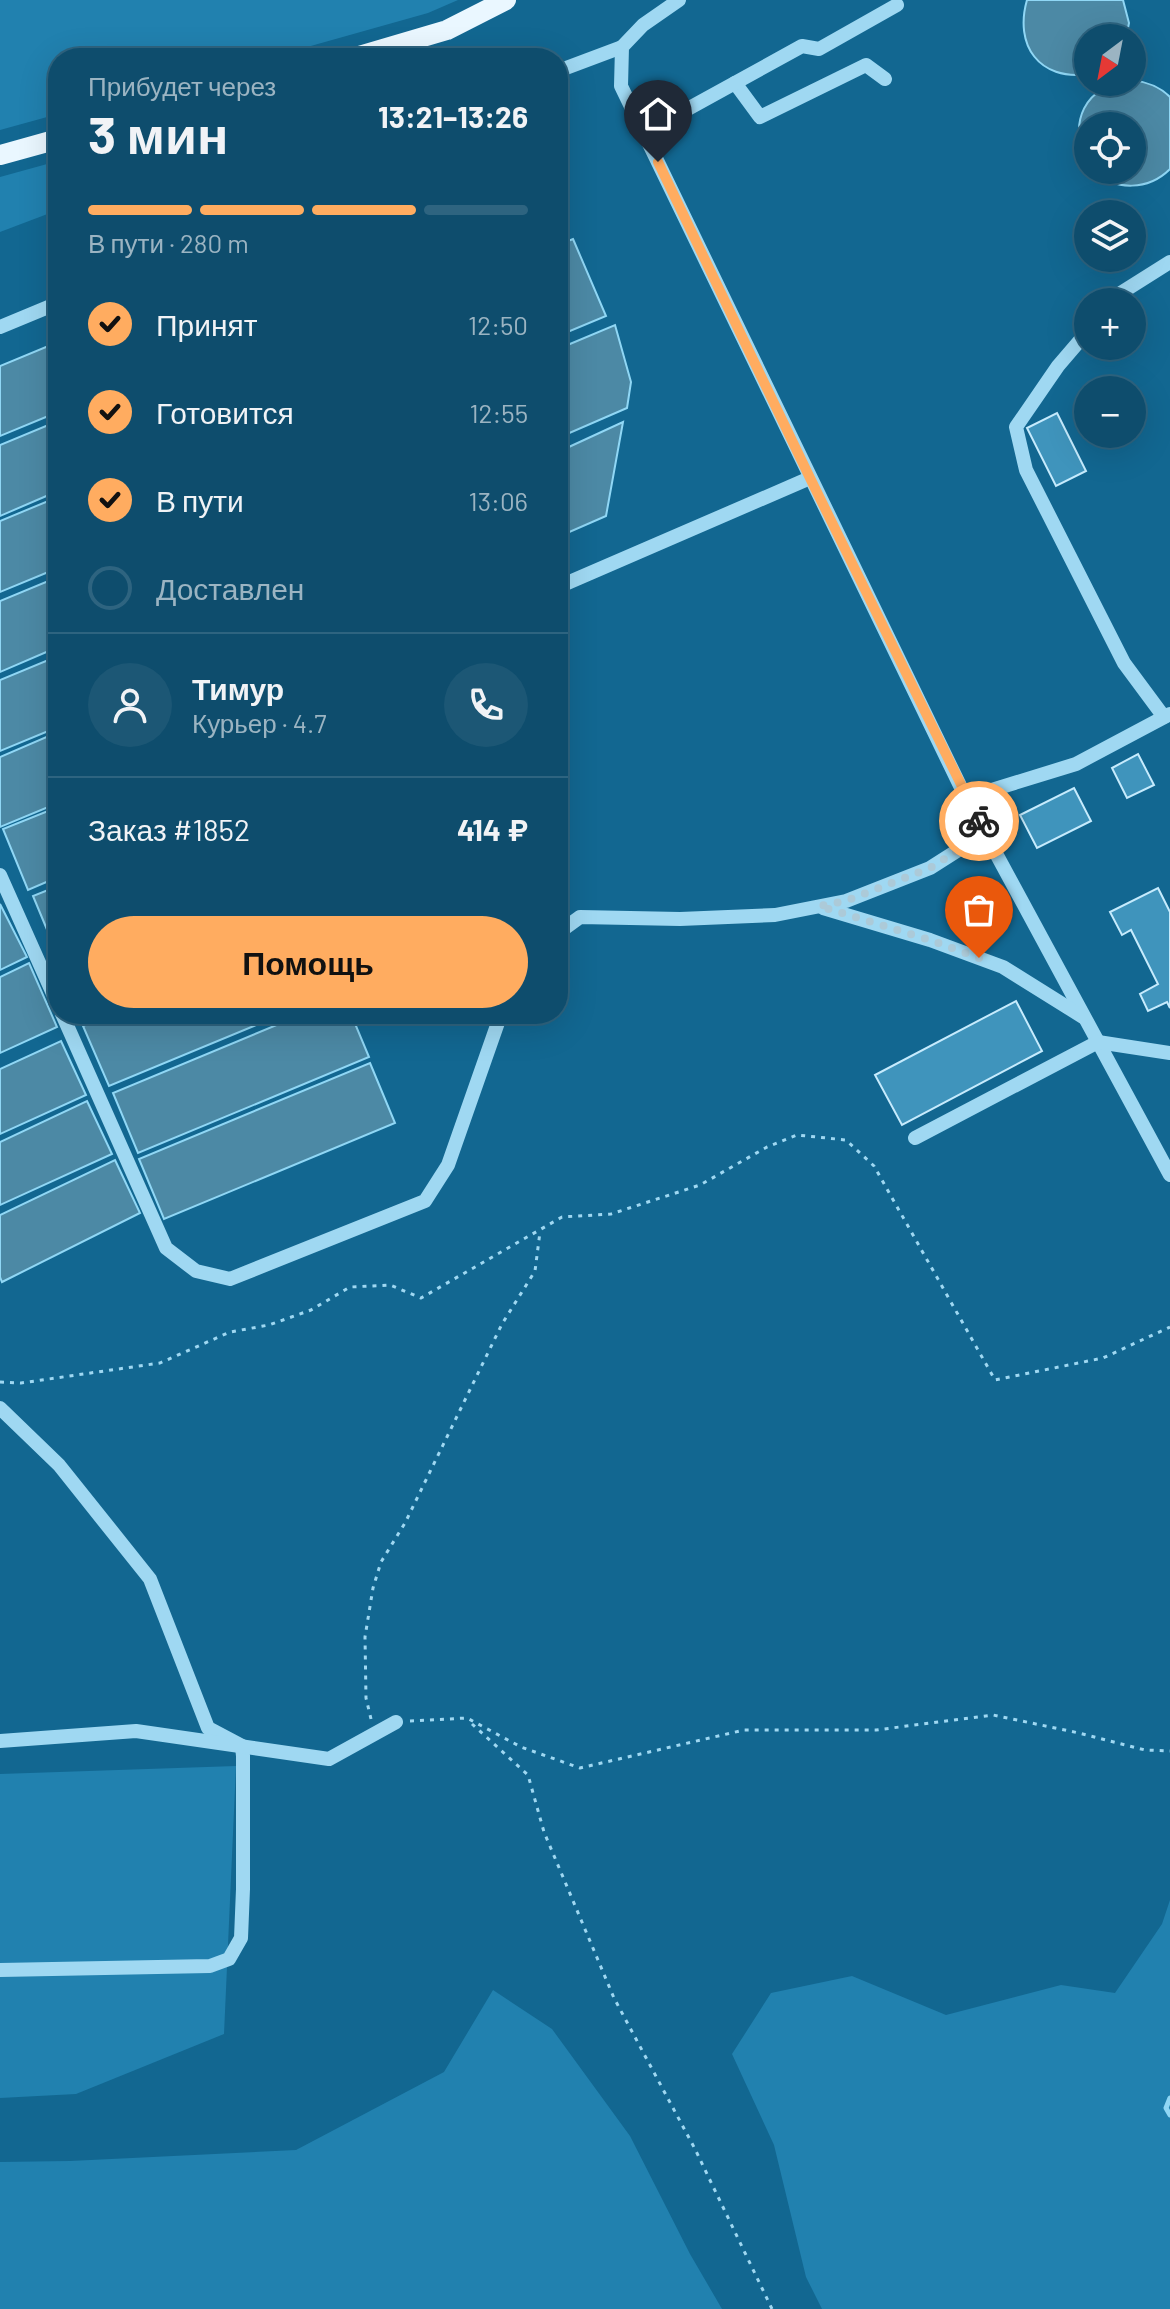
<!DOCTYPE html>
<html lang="ru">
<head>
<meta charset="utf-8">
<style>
	:root { --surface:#0e4d6d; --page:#1c5775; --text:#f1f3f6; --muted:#9bb4c2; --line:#2e6480; --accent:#ffac60 }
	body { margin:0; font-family:Barlow,sans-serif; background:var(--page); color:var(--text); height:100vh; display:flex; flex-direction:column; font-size:30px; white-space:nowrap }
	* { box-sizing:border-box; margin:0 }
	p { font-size:26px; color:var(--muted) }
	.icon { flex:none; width:44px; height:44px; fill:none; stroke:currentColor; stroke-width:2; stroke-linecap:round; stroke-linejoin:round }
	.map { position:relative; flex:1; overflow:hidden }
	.drawer { position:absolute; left:48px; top:48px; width:520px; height:976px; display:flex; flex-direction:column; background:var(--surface); border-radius:32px; box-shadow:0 8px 32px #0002,0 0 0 2px var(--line) }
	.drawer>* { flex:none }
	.needle { width:52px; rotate:212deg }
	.fabs { position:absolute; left:1074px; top:24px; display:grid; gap:16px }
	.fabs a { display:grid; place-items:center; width:72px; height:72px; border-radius:50%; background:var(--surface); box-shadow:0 8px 32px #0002,0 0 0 2px var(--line); font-size:40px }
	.pin { position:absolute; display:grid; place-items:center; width:68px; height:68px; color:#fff; margin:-82px -34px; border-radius:50% 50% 50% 0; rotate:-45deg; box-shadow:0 0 8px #0007 }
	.pin .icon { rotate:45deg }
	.courier { position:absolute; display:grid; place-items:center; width:80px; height:80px; margin:-40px; border:6px solid #ffac60; border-radius:50%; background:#fff; color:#222; box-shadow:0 2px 10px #0007 }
	.head em { font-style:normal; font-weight:700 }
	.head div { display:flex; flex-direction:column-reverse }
	.head { display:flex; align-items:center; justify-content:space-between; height:136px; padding:0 40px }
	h1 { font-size:52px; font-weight:700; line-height:60px }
	.bar { display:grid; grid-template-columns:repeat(4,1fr); gap:12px 8px; align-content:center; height:96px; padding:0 40px }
	.bar i { height:10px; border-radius:6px; background:var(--line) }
	.bar .active { background:var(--accent) }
	.bar p { grid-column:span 4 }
	.line { display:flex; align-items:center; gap:20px; padding:0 40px; border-top:2px solid var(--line) }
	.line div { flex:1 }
	.round { display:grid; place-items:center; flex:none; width:84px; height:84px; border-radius:42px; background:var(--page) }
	ol { padding:0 40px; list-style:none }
	li { display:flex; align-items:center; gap:24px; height:88px }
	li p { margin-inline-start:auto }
	li .icon { padding:8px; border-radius:50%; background:var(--accent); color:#111; stroke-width:4 }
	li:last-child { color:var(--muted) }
	li i { width:44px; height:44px; border:4px solid var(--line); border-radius:50% }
	.action { display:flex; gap:16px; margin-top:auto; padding:16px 40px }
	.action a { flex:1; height:92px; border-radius:48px; background:var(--accent); color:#111; font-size:32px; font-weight:700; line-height:92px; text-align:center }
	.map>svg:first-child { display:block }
	.green { fill:#2181af }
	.water { fill:#4c89a5; stroke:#90d7f5; stroke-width:2 }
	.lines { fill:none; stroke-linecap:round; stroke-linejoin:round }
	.stream { stroke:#90d7f5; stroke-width:5 }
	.building { fill:#3f94bc; stroke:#c6ebfd; stroke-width:2 }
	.path { stroke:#9fd8f2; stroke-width:3; stroke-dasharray:4 6; stroke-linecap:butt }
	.minor { stroke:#9fd8f2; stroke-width:14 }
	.major { stroke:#eaf7ff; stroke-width:20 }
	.done { stroke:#accad8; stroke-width:8; stroke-dasharray:0 14.4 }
	.route { stroke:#ffac60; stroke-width:10 }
</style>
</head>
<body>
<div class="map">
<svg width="1170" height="2309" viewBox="0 0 1170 2309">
	<rect width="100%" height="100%" fill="#126791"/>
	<g class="green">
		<path d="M 0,0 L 458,0 L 428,13 L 268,58 L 58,58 L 58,114 L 0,130 Z"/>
		<path d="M 58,161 L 58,210 L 0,232 L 0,177 Z"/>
		<path d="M 236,1766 L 224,2034 L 76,2094 L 0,2098 L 0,1774 Z"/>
		<path d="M 1170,1900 L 1170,2309 L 822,2309 L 806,2277 L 774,2145 L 732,2054 L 771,1993 L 852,1976 L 946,2015 L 1061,1985 L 1115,1993 L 1162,1924 Z"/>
		<path d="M 493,1990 L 552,2029 L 630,2136 L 690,2254 L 722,2309 L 0,2309 L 0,2162 L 70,2161 L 296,2150 L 444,2072 Z"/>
	</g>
	<g class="water">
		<path d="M 1027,0 L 1123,0 L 1129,23 L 1126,38 L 1088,38 L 1088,74 C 1039,81 1014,45 1027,0 Z"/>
		<path d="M 1132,80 C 1147,82 1159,86 1170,97 L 1170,169 C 1149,190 1115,192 1094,170 L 1132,170 L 1132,126 L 1088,126 L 1088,164 C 1066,125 1085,82 1132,82 Z"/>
		<path d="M 573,239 L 606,316 L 558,336 L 558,245 Z"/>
		<path d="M 615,325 L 631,382 L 627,408 L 558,438 L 558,349 Z"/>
		<path d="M 58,342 L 58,412 L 0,436 L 0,366 Z"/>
		<path d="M 58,421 L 58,491 L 0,516 L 0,445 Z"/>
		<path d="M 623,422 L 606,516 L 558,537 L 558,452 Z"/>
		<path d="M 58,497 L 58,568 L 0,592 L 0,521 Z"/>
		<path d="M 58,577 L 58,647 L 0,672 L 0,601 Z"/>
		<path d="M 58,656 L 58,727 L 0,751 L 0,680 Z"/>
		<path d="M 58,732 L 58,803 L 0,827 L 0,757 Z"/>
		<path d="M 58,807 L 58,877 L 28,890 L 3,829 Z"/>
		<path d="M 58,886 L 58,956 L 33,896 Z"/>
		<path d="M 0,904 L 27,957 L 0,970 Z"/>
		<path d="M 29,963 L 57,1027 L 0,1053 L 0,977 Z"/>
		<path d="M 112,1014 L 283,1014 L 109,1086 L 83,1026 Z"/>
		<path d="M 303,1014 L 351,1014 L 369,1057 L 138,1153 L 113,1093 Z"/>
		<path d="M 61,1041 L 86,1095 L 0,1134 L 0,1069 Z"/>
		<path d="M 370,1063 L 395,1123 L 164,1219 L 139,1159 Z"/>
		<path d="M 87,1101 L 112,1154 L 0,1205 L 0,1142 Z"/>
		<path d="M 115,1160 L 140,1213 L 2,1282 L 0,1277 L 0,1215 Z"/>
	</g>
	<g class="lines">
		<path class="stream" d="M 1170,2098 L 1166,2108 L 1170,2115"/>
	</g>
	<g class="building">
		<path d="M 1057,413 L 1086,471 L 1056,486 L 1027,428 Z"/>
		<path d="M 1138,754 L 1154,785 L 1127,798 L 1112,768 Z"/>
		<path d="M 1074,788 L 1091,821 L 1037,848 L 1020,815 Z"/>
		<path d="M 1158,888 L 1170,912 L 1170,1008 L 1167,1002 L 1148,1011 L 1140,994 L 1158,984 L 1131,930 L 1122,935 L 1110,912 Z"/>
		<path d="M 1016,1001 L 1042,1051 L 902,1125 L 875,1075 Z"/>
	</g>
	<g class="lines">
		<g class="path">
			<path d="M 0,1382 L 21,1383 L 160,1363 L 230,1332 L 269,1325 L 311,1310 L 350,1287 L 390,1285 L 421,1298 L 562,1217 L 611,1214 L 700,1185 L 767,1147 L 797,1135 L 846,1140 L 874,1166 L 995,1380 L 1103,1358 L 1170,1327"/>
			<path d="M 371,1719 L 366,1698 L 365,1637 L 373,1588 L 381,1562 L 405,1523 L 502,1324 L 535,1271 L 540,1232"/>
			<path d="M 410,1721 L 467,1718 L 521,1747 L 580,1768 L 744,1730 L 876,1730 L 993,1715 L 1079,1733 L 1145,1750 L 1170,1751"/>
			<path d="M 472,1724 L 528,1775 L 544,1832 L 614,1998 L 695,2149 L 772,2309"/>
		</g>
		<g class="minor">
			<path d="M 679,0 L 643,25 L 622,47 L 621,86 L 966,798 L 1170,1175"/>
			<path d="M 558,71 L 622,47"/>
			<path d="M 735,83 L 760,117 L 866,65 L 885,79"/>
			<path d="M 644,133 L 802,46 L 819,49 L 897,5"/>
			<path d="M 1112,302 L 1116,296 L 1170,262"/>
			<path d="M 0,327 L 58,303"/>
			<path d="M 1088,331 L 1058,366 L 1016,427 L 1026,470 L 1124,663 L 1164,717"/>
			<path d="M 558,587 L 810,478"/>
			<path d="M 558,791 L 560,797 L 562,838 L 558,849"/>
			<path d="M 966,798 L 1076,764 L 1170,714"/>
			<path d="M 0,875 L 58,1005"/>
			<path d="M 823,908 L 930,940 L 1003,967 L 1083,1017"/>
			<path d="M 558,933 L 580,917 L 680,919 L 775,915 L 846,901 L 930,868 L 985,833"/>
			<path d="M 62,1014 L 166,1248 L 196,1271 L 230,1279 L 425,1201 L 448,1165 L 501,1014"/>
			<path d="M 915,1138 L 1098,1042 L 1170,1053"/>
			<path d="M 0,1408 L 59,1465 L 150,1579 L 208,1728 L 242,1746 L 243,1756 L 243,1889 L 241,1938 L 229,1959 L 210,1966 L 0,1970"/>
			<path d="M 0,1741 L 136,1731 L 329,1759 L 396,1722"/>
		</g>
		<g class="major">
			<path d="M 352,58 L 447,30 L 506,0"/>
			<path d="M 0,155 L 58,139"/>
		</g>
	</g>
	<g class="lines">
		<path class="done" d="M 979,958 L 930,940 L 819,906 L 846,901 L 930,868 L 985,833 L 979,821"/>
		<path class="route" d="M 658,162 L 810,478 L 979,821"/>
	</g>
</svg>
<div class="fabs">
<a><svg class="needle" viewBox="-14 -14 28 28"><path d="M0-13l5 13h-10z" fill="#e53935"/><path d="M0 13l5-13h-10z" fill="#9bb4c2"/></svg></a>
<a><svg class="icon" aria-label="locate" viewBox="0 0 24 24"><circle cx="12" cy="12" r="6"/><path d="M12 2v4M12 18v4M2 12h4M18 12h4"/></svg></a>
<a><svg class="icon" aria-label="layers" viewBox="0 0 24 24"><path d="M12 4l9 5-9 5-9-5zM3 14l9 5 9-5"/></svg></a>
<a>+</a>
<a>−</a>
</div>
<div class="pin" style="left:979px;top:958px;background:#ea580c"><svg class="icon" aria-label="bag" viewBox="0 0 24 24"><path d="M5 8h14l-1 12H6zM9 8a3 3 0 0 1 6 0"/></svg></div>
<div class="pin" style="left:658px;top:162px;background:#1f2937"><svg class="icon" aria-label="home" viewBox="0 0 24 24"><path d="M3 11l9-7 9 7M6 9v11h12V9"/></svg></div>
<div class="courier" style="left:979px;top:821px"><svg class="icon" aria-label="bike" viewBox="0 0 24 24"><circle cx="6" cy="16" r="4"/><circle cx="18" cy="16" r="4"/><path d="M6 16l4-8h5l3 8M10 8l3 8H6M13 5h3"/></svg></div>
<section class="drawer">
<div class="head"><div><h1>3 мин</h1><p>Прибудет через</p></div><em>13:21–13:26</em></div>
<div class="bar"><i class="active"></i><i class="active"></i><i class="active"></i><i></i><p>В пути · 280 m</p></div>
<ol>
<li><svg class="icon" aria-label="check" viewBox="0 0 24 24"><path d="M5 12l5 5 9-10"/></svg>Принят<p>12:50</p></li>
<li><svg class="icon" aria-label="check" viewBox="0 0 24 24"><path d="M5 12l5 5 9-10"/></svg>Готовится<p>12:55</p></li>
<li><svg class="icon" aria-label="check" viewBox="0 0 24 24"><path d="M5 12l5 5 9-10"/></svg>В пути<p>13:06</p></li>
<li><i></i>Доставлен</li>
</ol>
<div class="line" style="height:144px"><a class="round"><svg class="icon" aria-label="person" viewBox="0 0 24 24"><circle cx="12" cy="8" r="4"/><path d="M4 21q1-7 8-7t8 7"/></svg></a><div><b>Тимур</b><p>Курьер · 4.7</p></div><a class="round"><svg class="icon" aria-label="phone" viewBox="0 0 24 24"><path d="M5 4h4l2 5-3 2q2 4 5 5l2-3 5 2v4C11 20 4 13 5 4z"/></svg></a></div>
<div class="line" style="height:104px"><div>Заказ #1852</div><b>414 ₽</b></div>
<div class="action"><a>Помощь</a></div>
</section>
</div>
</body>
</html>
